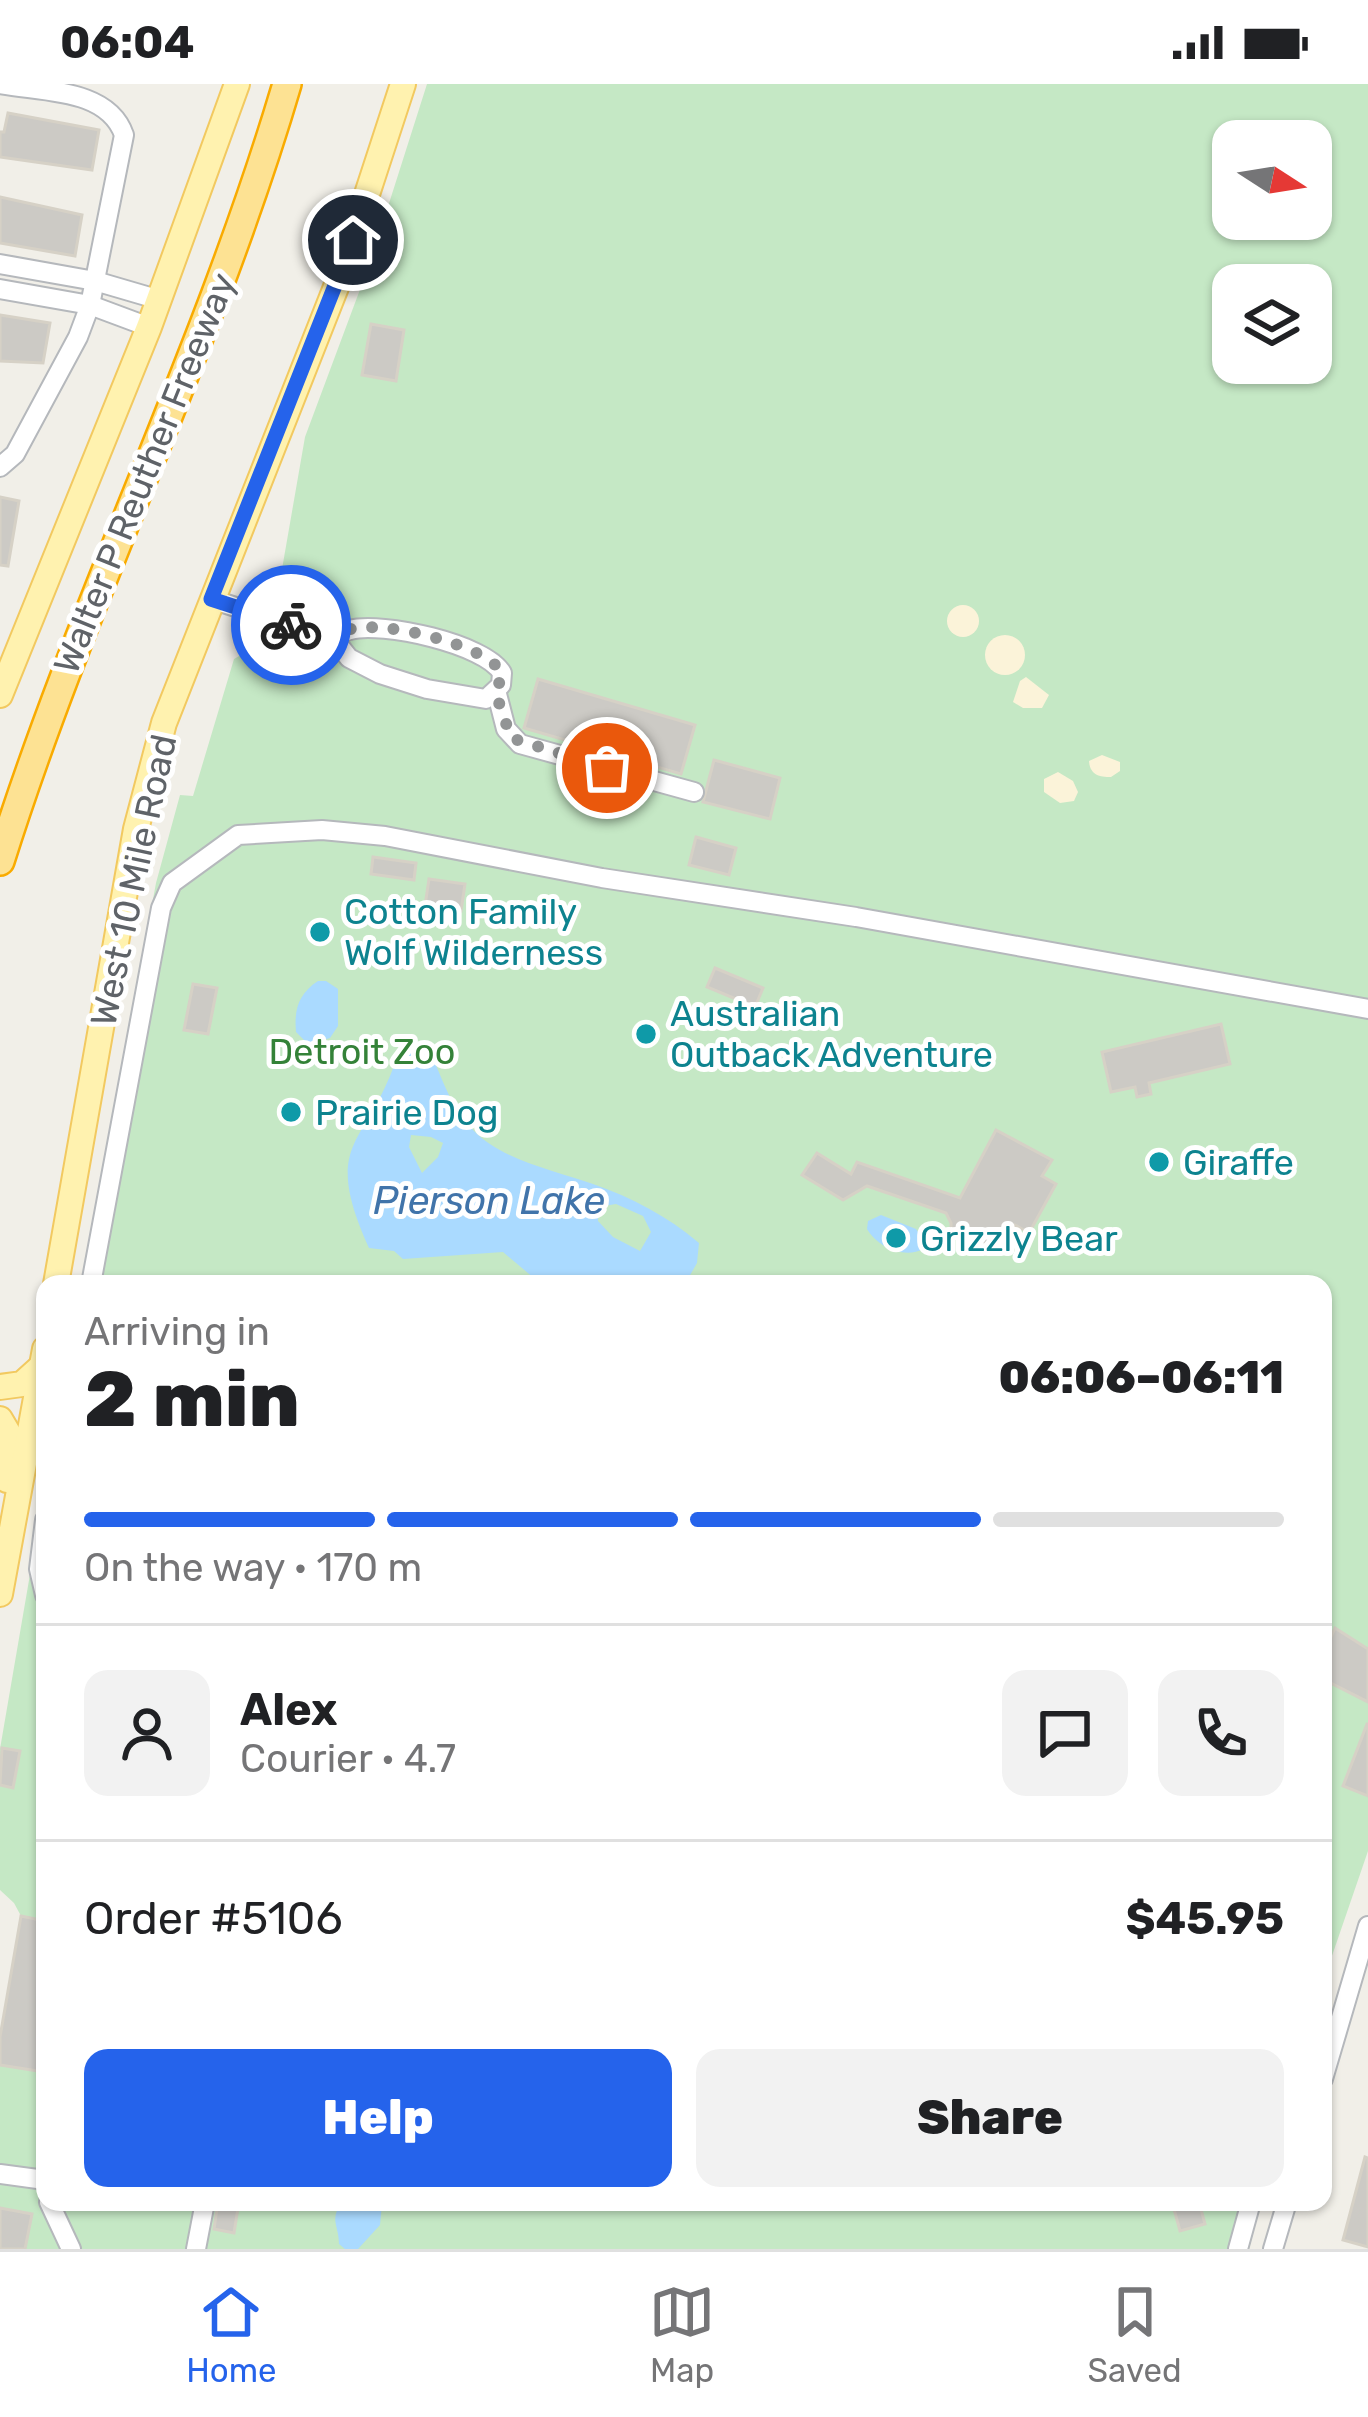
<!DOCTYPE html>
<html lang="en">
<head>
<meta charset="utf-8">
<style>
	:root { --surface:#fff; --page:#f2f2f2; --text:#202124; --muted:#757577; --line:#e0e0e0; --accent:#2563eb }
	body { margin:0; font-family:Rubik,sans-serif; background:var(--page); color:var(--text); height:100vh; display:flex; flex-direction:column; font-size:45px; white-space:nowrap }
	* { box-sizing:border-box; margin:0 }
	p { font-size:39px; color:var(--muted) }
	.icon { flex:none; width:66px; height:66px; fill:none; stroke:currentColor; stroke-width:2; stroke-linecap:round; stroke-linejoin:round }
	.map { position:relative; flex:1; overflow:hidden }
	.side { position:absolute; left:36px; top:1191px; width:1296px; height:936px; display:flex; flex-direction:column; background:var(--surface); border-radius:24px; box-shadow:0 3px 9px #0004 }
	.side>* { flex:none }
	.needle { width:78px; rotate:102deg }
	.controls { position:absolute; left:1212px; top:36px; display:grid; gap:24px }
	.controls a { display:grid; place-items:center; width:120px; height:120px; border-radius:24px; background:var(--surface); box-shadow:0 3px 9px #0004; font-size:60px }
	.pin { position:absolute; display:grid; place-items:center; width:102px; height:102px; color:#fff; margin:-51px; border:6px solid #fff; border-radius:50%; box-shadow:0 3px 12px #0007 }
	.courier { position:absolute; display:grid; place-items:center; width:120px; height:120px; margin:-60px; border:9px solid #2563eb; border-radius:50%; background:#fff; color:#222; box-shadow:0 3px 15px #0007 }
	.headline em { font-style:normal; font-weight:800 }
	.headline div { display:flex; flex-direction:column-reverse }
	.headline { display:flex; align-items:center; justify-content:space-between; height:204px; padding:0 48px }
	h1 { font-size:78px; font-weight:800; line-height:90px }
	.bar { display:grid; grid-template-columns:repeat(4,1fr); gap:18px 12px; align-content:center; height:144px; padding:0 48px }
	.bar i { height:15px; border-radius:9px; background:var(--line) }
	.bar .current { background:var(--accent) }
	.bar p { grid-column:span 4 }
	.line { display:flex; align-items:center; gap:30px; padding:0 48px; border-top:3px solid var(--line) }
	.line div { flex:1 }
	.round { display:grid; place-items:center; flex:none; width:126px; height:126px; border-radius:24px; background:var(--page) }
	.button { display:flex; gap:24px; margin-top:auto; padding:24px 48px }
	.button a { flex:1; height:138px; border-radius:24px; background:var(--accent); color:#fff; font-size:48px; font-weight:800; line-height:138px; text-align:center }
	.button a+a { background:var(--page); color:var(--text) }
	.status { display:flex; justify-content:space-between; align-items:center; height:84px; padding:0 60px; background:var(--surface); direction:ltr }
	.status svg { height:33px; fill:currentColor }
	.tabs { display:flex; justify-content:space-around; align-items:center; height:168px; border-top:3px solid var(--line); background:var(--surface); font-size:33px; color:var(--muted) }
	.tabs a { display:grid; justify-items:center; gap:6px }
	.tabs .current { color:var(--accent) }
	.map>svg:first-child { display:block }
	.green { fill:#c5e8c5; fill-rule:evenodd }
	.sand { fill:#fbf3d9 }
	.water { fill:#aadaff; fill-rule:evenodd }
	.building { fill:#cccac5; stroke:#d6d1c6; stroke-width:3 }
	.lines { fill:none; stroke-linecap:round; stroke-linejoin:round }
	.minor-casing { stroke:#b5b8bc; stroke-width:22 }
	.major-casing { stroke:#f2c960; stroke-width:28 }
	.highway-casing { stroke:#f9ab00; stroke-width:32 }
	.minor { stroke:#fff; stroke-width:18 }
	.major { stroke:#fff2af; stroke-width:24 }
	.highway { stroke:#fde293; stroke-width:27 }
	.done { stroke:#929495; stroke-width:12; stroke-dasharray:0 21.6 }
	.route { stroke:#2563eb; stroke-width:15 }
	.culture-dot { fill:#0f9aa8; stroke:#fff; stroke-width:4.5 }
	.labels { text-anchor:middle; stroke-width:10; stroke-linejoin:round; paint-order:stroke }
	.street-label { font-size:36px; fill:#5f6368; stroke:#fff }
	.culture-label { font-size:36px; fill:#0d838f; stroke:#fff; text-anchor:start }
	.park-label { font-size:36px; fill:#348238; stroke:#fff }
	.water-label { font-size:39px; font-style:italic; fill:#4174aa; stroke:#fff }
</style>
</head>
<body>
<div class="status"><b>06:04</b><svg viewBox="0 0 49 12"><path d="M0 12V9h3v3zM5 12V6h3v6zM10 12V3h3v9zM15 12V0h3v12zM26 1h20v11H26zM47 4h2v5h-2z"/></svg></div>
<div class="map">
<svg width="1368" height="2165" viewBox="0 0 1368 2165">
	<rect width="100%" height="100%" fill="#f1efe8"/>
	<g class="green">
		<path d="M 427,0 L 1368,0 L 1368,1767 L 1323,1898 L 1323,1200 L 82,1200 L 156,799 L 180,711 L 193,712 L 234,575 L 270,554 L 305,353 L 371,176 ZM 1233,57 L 1311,57 L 1311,135 L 1233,135 ZM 1233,201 L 1311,201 L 1311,279 L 1233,279 Z"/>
		<path d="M 45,1403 L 45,2118 L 1261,2118 L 1249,2165 L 0,2165 L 0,1953 L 21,1832 L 14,1819 L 0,1806 L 0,1665 Z"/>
	</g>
	<g class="sand">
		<circle cx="963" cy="537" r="16"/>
		<circle cx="1005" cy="571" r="20"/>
		<path d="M 1026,593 L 1049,611 L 1042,624 L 1023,624 L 1013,618 L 1020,597 Z"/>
		<path d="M 1102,671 L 1120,678 L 1120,687 L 1111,693 C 1099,693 1090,691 1089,677 Z"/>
		<path d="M 1058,688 L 1073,697 L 1078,708 L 1074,717 L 1060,719 L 1044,708 L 1044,695 Z"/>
	</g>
	<g class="water">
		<path d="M 318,897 L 326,897 L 338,905 L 338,942 L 330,954 L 308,960 L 296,948 C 294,926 298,910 318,897 Z"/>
		<path d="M 410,965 L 433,974 C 444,1000 453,1026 474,1047 C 502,1076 556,1087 593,1100 C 633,1114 667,1132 699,1159 L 697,1179 L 685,1200 L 541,1200 L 503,1168 L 403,1175 L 394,1167 L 369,1164 C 320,1055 367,1064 397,973 ZM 411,1051 L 431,1053 L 443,1059 L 438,1073 L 422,1089 L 409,1063 ZM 616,1120 L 643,1132 L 651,1148 L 640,1167 L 613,1153 L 598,1137 L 598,1123 Z"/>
		<path d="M 881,1131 L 916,1145 L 925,1158 L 924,1165 C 903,1175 878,1163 867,1145 L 868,1137 Z"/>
		<path d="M 342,2118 L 382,2120 L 380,2141 L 358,2165 L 345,2165 L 339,2160 C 339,2141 329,2136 342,2118 Z"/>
	</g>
	<g class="building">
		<path d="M 8,29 L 99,46 L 92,86 L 0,73 L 0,48 L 4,48 Z"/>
		<path d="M 0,113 L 82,131 L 75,172 L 0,159 Z"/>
		<path d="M 0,231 L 50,239 L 43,279 L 0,277 Z"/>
		<path d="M 371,240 L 404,246 L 396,297 L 362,291 Z"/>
		<path d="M 0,413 L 19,417 L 8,482 L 0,481 Z"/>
		<path d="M 538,595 L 695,641 L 681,690 L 524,644 Z"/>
		<path d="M 714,676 L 780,694 L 770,735 L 703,718 Z"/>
		<path d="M 696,753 L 736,764 L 729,791 L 689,781 Z"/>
		<path d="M 373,773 L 416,779 L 414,796 L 371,790 Z"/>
		<path d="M 429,795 L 465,800 L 461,827 L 425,822 Z"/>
		<path d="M 715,884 L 763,904 L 755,923 L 707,903 Z"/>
		<path d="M 193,900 L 217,904 L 208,950 L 184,946 Z"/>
		<path d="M 1221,940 L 1230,980 L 1149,999 L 1151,1010 L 1137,1013 L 1135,1003 L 1111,1008 L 1102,968 Z"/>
		<path d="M 996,1046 L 1052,1076 L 1042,1092 L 1056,1100 L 1029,1149 L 1015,1141 L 1002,1163 L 951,1154 L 951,1139 L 946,1129 L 867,1102 L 843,1116 L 802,1091 L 817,1069 L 851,1090 L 857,1078 L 960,1114 Z"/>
		<path d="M 1335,1544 L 1368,1565 L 1368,1618 L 1323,1595 L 1323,1570 Z"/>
		<path d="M 1367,1640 L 1368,1640 L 1368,1712 L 1343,1702 Z"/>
		<path d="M 2,1664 L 20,1667 L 13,1704 L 0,1701 Z"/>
		<path d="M 21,1832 L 45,1837 L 45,1950 L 38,1987 L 0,1981 L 0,1953 Z"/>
		<path d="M 1365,2073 L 1368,2074 L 1368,2163 L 1343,2156 Z"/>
		<path d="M 218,2118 L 239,2118 L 234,2149 L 214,2145 Z"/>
		<path d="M 1172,2118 L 1199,2118 L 1205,2140 L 1180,2147 Z"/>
		<path d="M 0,2124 L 32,2130 L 25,2165 L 0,2165 Z"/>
	</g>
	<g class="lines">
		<defs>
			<g id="minor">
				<path d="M 0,0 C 42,8 108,4 124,51 L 90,221 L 78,253 L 15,370 L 0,383"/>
				<path d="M 0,180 L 95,197 L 160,216"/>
				<path d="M 0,205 L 90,221 L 149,243"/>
				<path d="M 211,515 L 334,555 L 349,574 L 380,590 L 427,605 L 486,615 L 501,601 L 502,589 C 486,560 381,537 350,546 C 344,547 339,552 334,555"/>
				<path d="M 497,610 L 506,645 L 520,660 L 694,708"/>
				<path d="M 91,1200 L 161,824 L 172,799 L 238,751 L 322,746 L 385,752 L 602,794 L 856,833 L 1368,925"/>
				<path d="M 45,1436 L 39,1485 L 45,1511"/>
				<path d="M 1323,1995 L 1368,1842"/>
				<path d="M 0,2090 L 45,2096"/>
				<path d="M 49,2118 L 71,2165"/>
				<path d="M 196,2165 L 205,2118"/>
				<path d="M 1238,2165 L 1251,2118"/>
				<path d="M 1273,2165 L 1287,2118"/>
			</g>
			<g id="major">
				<path d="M 0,611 L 149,243 L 237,0"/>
				<path d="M 56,1200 L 136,745 L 164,639 L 340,193 L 403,0"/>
				<path d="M 0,1303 L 22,1300 L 42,1282"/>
				<path d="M 0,1335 L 10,1352 L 7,1396"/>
				<path d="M 0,1510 L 45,1265"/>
			</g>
			<path id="highway" d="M 0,777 C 83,513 209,265 287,0"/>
		</defs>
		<use href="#minor" class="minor-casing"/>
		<use href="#major" class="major-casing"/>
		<use href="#highway" class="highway-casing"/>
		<use href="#minor" class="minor"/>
		<use href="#major" class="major"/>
		<use href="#highway" class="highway"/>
	</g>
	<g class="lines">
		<path class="done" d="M 291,541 L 334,555 C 339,552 344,547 351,545 C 381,536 486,560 502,589 L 496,610 L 511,654 L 607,684"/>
		<path class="route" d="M 291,541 L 211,515 L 353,156"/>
	</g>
	<g class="culture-dot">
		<circle cx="320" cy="848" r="12"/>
		<circle cx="646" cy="950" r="12"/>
		<circle cx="291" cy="1028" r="12"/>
		<circle cx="1159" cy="1078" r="12"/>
		<circle cx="896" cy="1154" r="12"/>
	</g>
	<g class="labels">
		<g class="street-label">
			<text transform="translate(144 389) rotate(-68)" y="13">Walter P Reuther Freeway</text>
			<text transform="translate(133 796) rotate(-78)" y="13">West 10 Mile Road</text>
		</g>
		<g class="culture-label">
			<text x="344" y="840">Cotton Family<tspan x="344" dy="41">Wolf Wilderness</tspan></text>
			<text x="670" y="942">Australian<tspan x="670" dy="41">Outback Adventure</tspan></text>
			<text x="315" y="1041">Prairie Dog</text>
			<text x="1183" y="1091">Giraffe</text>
			<text x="920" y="1167">Grizzly Bear</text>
		</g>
		<g class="park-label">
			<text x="362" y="980">Detroit Zoo</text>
		</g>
		<g class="water-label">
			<text x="489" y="1130">Pierson Lake</text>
		</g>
	</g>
</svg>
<div class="controls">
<a><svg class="needle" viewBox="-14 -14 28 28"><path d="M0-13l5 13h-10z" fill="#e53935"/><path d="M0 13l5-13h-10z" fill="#757577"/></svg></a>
<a><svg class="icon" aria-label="layers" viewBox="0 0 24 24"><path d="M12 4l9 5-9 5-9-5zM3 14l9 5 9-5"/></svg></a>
</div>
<div class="pin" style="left:607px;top:684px;background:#ea580c"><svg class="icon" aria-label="bag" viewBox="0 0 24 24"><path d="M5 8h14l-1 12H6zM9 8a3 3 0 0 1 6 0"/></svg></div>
<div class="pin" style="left:353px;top:156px;background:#1f2937"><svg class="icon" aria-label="home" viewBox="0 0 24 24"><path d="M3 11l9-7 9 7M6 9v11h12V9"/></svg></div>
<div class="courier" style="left:291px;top:541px"><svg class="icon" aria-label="bike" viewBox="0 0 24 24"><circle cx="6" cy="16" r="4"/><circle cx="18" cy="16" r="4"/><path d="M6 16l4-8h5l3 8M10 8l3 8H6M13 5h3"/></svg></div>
<section class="side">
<div class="headline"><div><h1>2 min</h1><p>Arriving in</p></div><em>06:06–06:11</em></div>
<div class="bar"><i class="current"></i><i class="current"></i><i class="current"></i><i></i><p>On the way · 170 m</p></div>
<div class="line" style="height:216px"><a class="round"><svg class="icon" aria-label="person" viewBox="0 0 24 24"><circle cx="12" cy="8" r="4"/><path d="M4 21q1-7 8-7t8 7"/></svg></a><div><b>Alex</b><p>Courier · 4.7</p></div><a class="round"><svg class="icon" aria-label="chat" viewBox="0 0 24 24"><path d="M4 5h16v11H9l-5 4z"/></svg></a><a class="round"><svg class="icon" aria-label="phone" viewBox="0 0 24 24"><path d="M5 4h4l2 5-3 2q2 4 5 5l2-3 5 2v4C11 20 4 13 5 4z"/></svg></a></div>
<div class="line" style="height:156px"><div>Order #5106</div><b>$45.95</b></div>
<div class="button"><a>Help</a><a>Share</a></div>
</section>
</div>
<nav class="tabs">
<a class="current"><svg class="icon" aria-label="home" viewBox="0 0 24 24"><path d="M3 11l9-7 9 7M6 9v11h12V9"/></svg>Home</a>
<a><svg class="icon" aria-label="map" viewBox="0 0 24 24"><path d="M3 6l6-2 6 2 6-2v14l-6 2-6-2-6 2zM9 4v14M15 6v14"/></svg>Map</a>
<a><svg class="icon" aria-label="saved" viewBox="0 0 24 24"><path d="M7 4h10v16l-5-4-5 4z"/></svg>Saved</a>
</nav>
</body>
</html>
